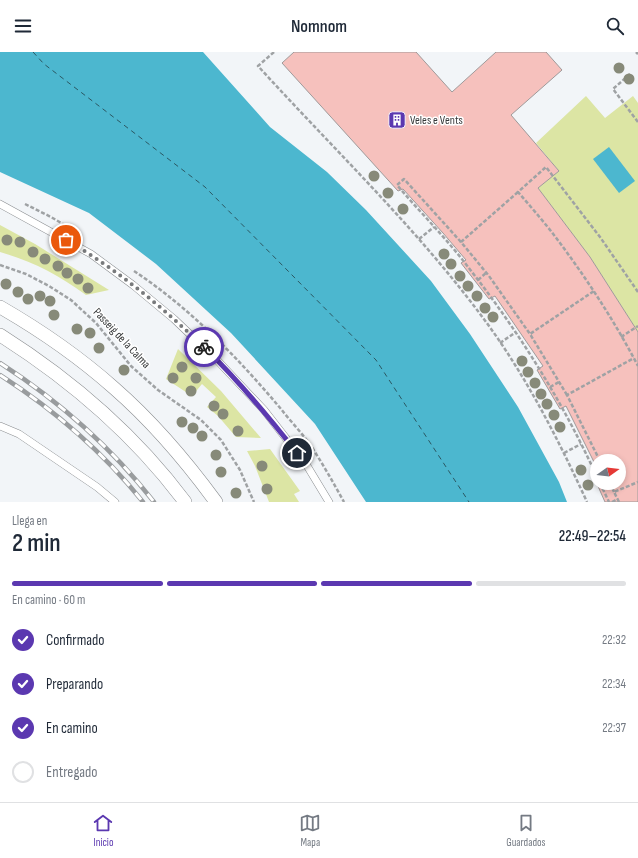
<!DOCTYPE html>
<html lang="es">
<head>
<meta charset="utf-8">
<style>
	:root { --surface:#fff; --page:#f6f6f7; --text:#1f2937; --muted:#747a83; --line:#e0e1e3; --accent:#5b38b0 }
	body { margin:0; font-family:"Sofia Sans Condensed",sans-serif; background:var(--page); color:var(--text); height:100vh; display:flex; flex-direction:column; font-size:15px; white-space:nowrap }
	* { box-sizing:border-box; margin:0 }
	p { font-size:13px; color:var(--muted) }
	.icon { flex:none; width:22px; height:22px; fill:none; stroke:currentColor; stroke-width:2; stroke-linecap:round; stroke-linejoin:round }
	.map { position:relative; height:450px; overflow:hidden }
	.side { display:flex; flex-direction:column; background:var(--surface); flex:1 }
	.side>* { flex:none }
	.needle { width:26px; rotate:76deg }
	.controls { position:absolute; left:590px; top:402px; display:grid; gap:8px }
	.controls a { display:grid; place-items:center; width:36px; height:36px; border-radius:50%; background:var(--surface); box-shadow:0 2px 6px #0003; font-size:20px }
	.pin { position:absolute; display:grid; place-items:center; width:34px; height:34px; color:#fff; margin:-17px; border:2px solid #fff; border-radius:50%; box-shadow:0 1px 4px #0007 }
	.courier { position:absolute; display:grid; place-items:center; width:40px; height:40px; margin:-20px; border:3px solid #5b38b0; border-radius:50%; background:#fff; color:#222; box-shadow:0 1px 5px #0007 }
	.head em { font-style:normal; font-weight:600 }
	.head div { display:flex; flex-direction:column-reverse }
	.head { display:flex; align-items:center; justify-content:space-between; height:68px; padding:0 12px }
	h1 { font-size:26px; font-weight:600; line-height:30px }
	.bar { display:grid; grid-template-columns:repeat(4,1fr); gap:6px 4px; align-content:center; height:48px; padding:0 12px }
	.bar i { height:5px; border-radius:3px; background:var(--line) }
	.bar .selected { background:var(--accent) }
	.bar p { grid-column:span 4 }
	ol { padding:0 12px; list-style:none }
	li { display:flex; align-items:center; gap:12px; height:44px }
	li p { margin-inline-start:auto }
	li .icon { padding:4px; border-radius:50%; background:var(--accent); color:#fff; stroke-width:4 }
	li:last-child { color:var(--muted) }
	li i { width:22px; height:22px; border:2px solid var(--line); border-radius:50% }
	header { display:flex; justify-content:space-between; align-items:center; height:52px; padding:0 12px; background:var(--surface); font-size:18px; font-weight:600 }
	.dock { display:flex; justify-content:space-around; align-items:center; height:56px; border-top:1px solid var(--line); background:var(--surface); font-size:11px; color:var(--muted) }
	.dock a { display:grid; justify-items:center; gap:2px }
	.dock .selected { color:var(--accent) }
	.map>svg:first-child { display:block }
	.green { fill:#dce5a4 }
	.water { fill:#4cb7cf }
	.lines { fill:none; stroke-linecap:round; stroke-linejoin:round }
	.ferry { stroke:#2b5863; stroke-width:1; stroke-dasharray:5 4; stroke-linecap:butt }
	.building { fill:#f6c1bd; stroke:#9f9a9a }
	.service-casing { stroke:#898c8f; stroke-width:8 }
	.minor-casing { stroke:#898c8f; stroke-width:14 }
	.path { stroke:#9fa2a4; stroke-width:2.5; stroke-dasharray:4 2; stroke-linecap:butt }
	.service { stroke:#fff; stroke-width:7 }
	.minor { stroke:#fff; stroke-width:13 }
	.rail-casing { stroke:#999c9e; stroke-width:4.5 }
	.rail { stroke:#fff; stroke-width:3; stroke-dasharray:9; stroke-linecap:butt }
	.tree { fill:#878a79 }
	.done { stroke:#787a7c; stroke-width:4; stroke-dasharray:0 7.2 }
	.route { stroke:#5b38b0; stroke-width:5 }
	.labels { text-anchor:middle; stroke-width:3; stroke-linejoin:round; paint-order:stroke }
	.poi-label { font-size:12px; fill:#363839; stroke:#fff; text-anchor:start }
	.street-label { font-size:12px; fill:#363839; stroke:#fff }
</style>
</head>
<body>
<header><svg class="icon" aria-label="menu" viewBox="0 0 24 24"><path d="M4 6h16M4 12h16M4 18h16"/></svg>Nomnom<svg class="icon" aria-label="search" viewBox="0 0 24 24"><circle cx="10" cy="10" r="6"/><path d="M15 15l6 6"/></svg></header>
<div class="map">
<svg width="638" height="450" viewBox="0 0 638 450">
	<rect width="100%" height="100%" fill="#f2f5f8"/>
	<g class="green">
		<path d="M 586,44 L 605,66 L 633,44 L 638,51 L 638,280 L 590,205 L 538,136 L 559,119 L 536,91 Z"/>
		<path d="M 0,173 L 35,192 L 109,238 L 86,243 C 57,222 34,210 0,200 Z"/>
		<path d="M 178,297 L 221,339 L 261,386 L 236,385 L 218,364 L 207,355 L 216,345 L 202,332 L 192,344 L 166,327 Z"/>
		<path d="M 270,397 L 300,439 L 294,442 L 299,450 L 269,450 L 255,414 L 247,399 Z"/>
	</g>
	<g class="water">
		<path d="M 0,0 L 203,0 L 270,75 L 327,120 L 366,158 L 431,229 L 470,282 L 518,355 L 559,430 L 567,450 L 366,450 L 315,372 L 231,281 L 156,212 L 89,161 L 0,120 Z"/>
		<path d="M 609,95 L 635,129 L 619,141 L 593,107 Z"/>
	</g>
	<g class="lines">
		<path class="ferry" d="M 33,0 L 44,12 L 205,135 L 376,308 L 469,450"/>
	</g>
	<path class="building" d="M 294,0 L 416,0 L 452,40 L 496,0 L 546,0 L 562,18 L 511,63 L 559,119 L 538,136 L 590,205 L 638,280 L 638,450 L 605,450 L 597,432 L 619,431 L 619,409 L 597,409 L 597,416 L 566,354 L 560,357 L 537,318 L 543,314 L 495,244 L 489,247 L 461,211 L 466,208 L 443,181 L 403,137 L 398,139 L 282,11 Z"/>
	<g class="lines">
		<defs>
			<g id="service">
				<path d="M 0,152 L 91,202 L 133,233 L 174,267 L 217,308 L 264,358 L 306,412 L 329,450"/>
				<path d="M 0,374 L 19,382 L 97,435 L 115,450"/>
			</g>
			<g id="minor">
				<path d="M 0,255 C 40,278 79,305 114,336 C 153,370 186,409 216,450"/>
				<path d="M 0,283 C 71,328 135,383 185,450"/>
			</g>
		</defs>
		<use href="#service" class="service-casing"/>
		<use href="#minor" class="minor-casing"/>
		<g class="path">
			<path d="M 274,0 L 258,14 C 338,102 425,184 494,281 C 531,334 560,391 587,450"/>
			<path d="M 636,0 L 638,2"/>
			<path d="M 630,22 L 613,37 L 638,70"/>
			<path d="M 518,140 L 461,190 L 489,224 L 530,282"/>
			<path d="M 25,152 L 51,165 L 68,175"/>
			<path d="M 419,187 L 434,175"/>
			<path d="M 461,190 L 404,127 L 397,133 C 419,159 444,184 465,211 C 517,277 562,348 597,425"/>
			<path d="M 0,213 L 26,222 L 49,234 L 71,248 L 96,271 L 131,314 L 158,338 L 201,368 L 221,388 L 240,418 L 254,450"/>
			<path d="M 134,219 C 190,256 238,306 281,357 C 291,370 304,383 313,397 C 324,414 334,432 344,450"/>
			<path d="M 478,228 L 486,221"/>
			<path d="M 638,240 L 600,185 L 546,115 L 518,140 C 531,155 545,171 557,187 C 587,227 615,270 638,314"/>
			<path d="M 621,285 L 638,274"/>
			<path d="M 500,291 L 516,280"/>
			<path d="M 550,335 L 559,330"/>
			<path d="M 567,343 L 530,282 L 594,239"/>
			<path d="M 564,401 L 581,392"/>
			<path d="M 600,409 L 567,343 L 634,306"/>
			<path d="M 600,431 L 609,450"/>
			<path d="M 610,431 L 614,440"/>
			<path d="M 612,450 L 618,447"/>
			<path d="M 619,450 L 614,440 L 638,430"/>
		</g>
		<use href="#service" class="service"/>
		<use href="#minor" class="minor"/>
		<defs>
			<g id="rail">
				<path d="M 0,311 C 59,349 111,395 154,450"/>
				<path d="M 0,323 C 53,357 103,400 143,450"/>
			</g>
		</defs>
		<use href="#rail" class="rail-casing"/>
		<use href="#rail" class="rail"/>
	</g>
	<g class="tree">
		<circle cx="619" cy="16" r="5.5"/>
		<circle cx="629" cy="27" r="5.5"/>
		<circle cx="374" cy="124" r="5.5"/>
		<circle cx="388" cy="141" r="5.5"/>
		<circle cx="403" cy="157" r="5.5"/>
		<circle cx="7" cy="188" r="5.5"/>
		<circle cx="20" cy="190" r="5.5"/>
		<circle cx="33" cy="200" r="5.5"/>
		<circle cx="444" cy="202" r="5.5"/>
		<circle cx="45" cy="207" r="5.5"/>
		<circle cx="451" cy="212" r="5.5"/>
		<circle cx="58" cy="214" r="5.5"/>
		<circle cx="67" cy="221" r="5.5"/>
		<circle cx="460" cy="224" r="5.5"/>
		<circle cx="78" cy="227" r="5.5"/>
		<circle cx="6" cy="232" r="5.5"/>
		<circle cx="468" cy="234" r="5.5"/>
		<circle cx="88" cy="236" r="5.5"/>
		<circle cx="18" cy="240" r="5.5"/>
		<circle cx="40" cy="244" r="5.5"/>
		<circle cx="477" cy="244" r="5.5"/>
		<circle cx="28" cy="247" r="5.5"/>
		<circle cx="50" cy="249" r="5.5"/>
		<circle cx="485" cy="256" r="5.5"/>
		<circle cx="54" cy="263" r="5.5"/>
		<circle cx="493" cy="265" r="5.5"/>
		<circle cx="77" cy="277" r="5.5"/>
		<circle cx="90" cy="281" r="5.5"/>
		<circle cx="99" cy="296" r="5.5"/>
		<circle cx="522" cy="309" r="5.5"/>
		<circle cx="182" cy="315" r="5.5"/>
		<circle cx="124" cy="318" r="5.5"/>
		<circle cx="528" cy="320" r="5.5"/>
		<circle cx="173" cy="326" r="5.5"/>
		<circle cx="196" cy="326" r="5.5"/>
		<circle cx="535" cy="331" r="5.5"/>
		<circle cx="191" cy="339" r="5.5"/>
		<circle cx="541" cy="342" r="5.5"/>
		<circle cx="547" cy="352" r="5.5"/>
		<circle cx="214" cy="354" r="5.5"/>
		<circle cx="223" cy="362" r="5.5"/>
		<circle cx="554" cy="363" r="5.5"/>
		<circle cx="182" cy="370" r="5.5"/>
		<circle cx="560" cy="375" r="5.5"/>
		<circle cx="193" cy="376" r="5.5"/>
		<circle cx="238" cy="379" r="5.5"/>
		<circle cx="202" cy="384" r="5.5"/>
		<circle cx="216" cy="403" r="5.5"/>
		<circle cx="262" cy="414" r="5.5"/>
		<circle cx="581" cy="418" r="5.5"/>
		<circle cx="221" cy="420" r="5.5"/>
		<circle cx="588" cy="433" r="5.5"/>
		<circle cx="267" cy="437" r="5.5"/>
		<circle cx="236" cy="441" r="5.5"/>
	</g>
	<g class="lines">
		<path class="done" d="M 66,188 C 117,217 162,255 204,295"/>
		<path class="route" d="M 204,295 C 238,328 268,364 297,401"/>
	</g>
	<defs>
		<symbol id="building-square" viewBox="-11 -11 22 22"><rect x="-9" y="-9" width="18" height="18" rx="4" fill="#5b38b0" stroke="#fff"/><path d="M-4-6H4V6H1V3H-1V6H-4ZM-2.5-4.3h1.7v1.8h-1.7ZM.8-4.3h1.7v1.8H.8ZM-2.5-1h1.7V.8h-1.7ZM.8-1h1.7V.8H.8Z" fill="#fff"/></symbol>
	</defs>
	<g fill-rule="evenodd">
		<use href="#building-square" x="387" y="58" width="20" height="20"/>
	</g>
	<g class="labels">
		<g class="poi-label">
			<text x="410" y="72">Veles e Vents</text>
		</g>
		<g class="street-label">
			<text transform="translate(122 286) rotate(47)" y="4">Passeig de la Calma</text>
		</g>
	</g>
</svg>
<div class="controls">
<a><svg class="needle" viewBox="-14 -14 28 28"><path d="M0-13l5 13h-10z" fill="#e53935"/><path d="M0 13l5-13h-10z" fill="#747a83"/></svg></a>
</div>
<div class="pin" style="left:66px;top:188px;background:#ea580c"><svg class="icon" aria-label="bag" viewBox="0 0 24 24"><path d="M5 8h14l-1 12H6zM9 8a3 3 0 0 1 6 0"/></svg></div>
<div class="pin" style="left:297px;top:401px;background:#1f2937"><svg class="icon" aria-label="home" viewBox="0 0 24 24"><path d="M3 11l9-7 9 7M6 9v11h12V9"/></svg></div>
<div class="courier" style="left:204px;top:295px"><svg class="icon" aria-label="bike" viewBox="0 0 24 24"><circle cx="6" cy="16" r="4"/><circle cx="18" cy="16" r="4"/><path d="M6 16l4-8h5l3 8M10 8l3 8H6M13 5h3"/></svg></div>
</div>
<section class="side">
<div class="head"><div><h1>2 min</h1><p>Llega en</p></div><em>22:49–22:54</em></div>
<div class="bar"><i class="selected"></i><i class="selected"></i><i class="selected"></i><i></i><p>En camino · 60 m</p></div>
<ol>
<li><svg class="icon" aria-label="check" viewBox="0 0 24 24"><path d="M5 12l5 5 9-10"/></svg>Confirmado<p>22:32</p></li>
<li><svg class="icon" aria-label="check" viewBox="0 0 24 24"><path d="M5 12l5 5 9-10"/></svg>Preparando<p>22:34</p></li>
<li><svg class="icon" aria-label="check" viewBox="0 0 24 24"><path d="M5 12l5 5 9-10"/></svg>En camino<p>22:37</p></li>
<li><i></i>Entregado</li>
</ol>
</section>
<nav class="dock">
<a class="selected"><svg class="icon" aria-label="home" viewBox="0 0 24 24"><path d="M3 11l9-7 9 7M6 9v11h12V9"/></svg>Inicio</a>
<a><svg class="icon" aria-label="map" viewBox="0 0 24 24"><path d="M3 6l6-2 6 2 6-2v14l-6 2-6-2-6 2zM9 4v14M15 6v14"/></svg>Mapa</a>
<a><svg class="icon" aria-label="saved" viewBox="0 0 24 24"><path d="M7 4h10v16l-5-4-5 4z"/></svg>Guardados</a>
</nav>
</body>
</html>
